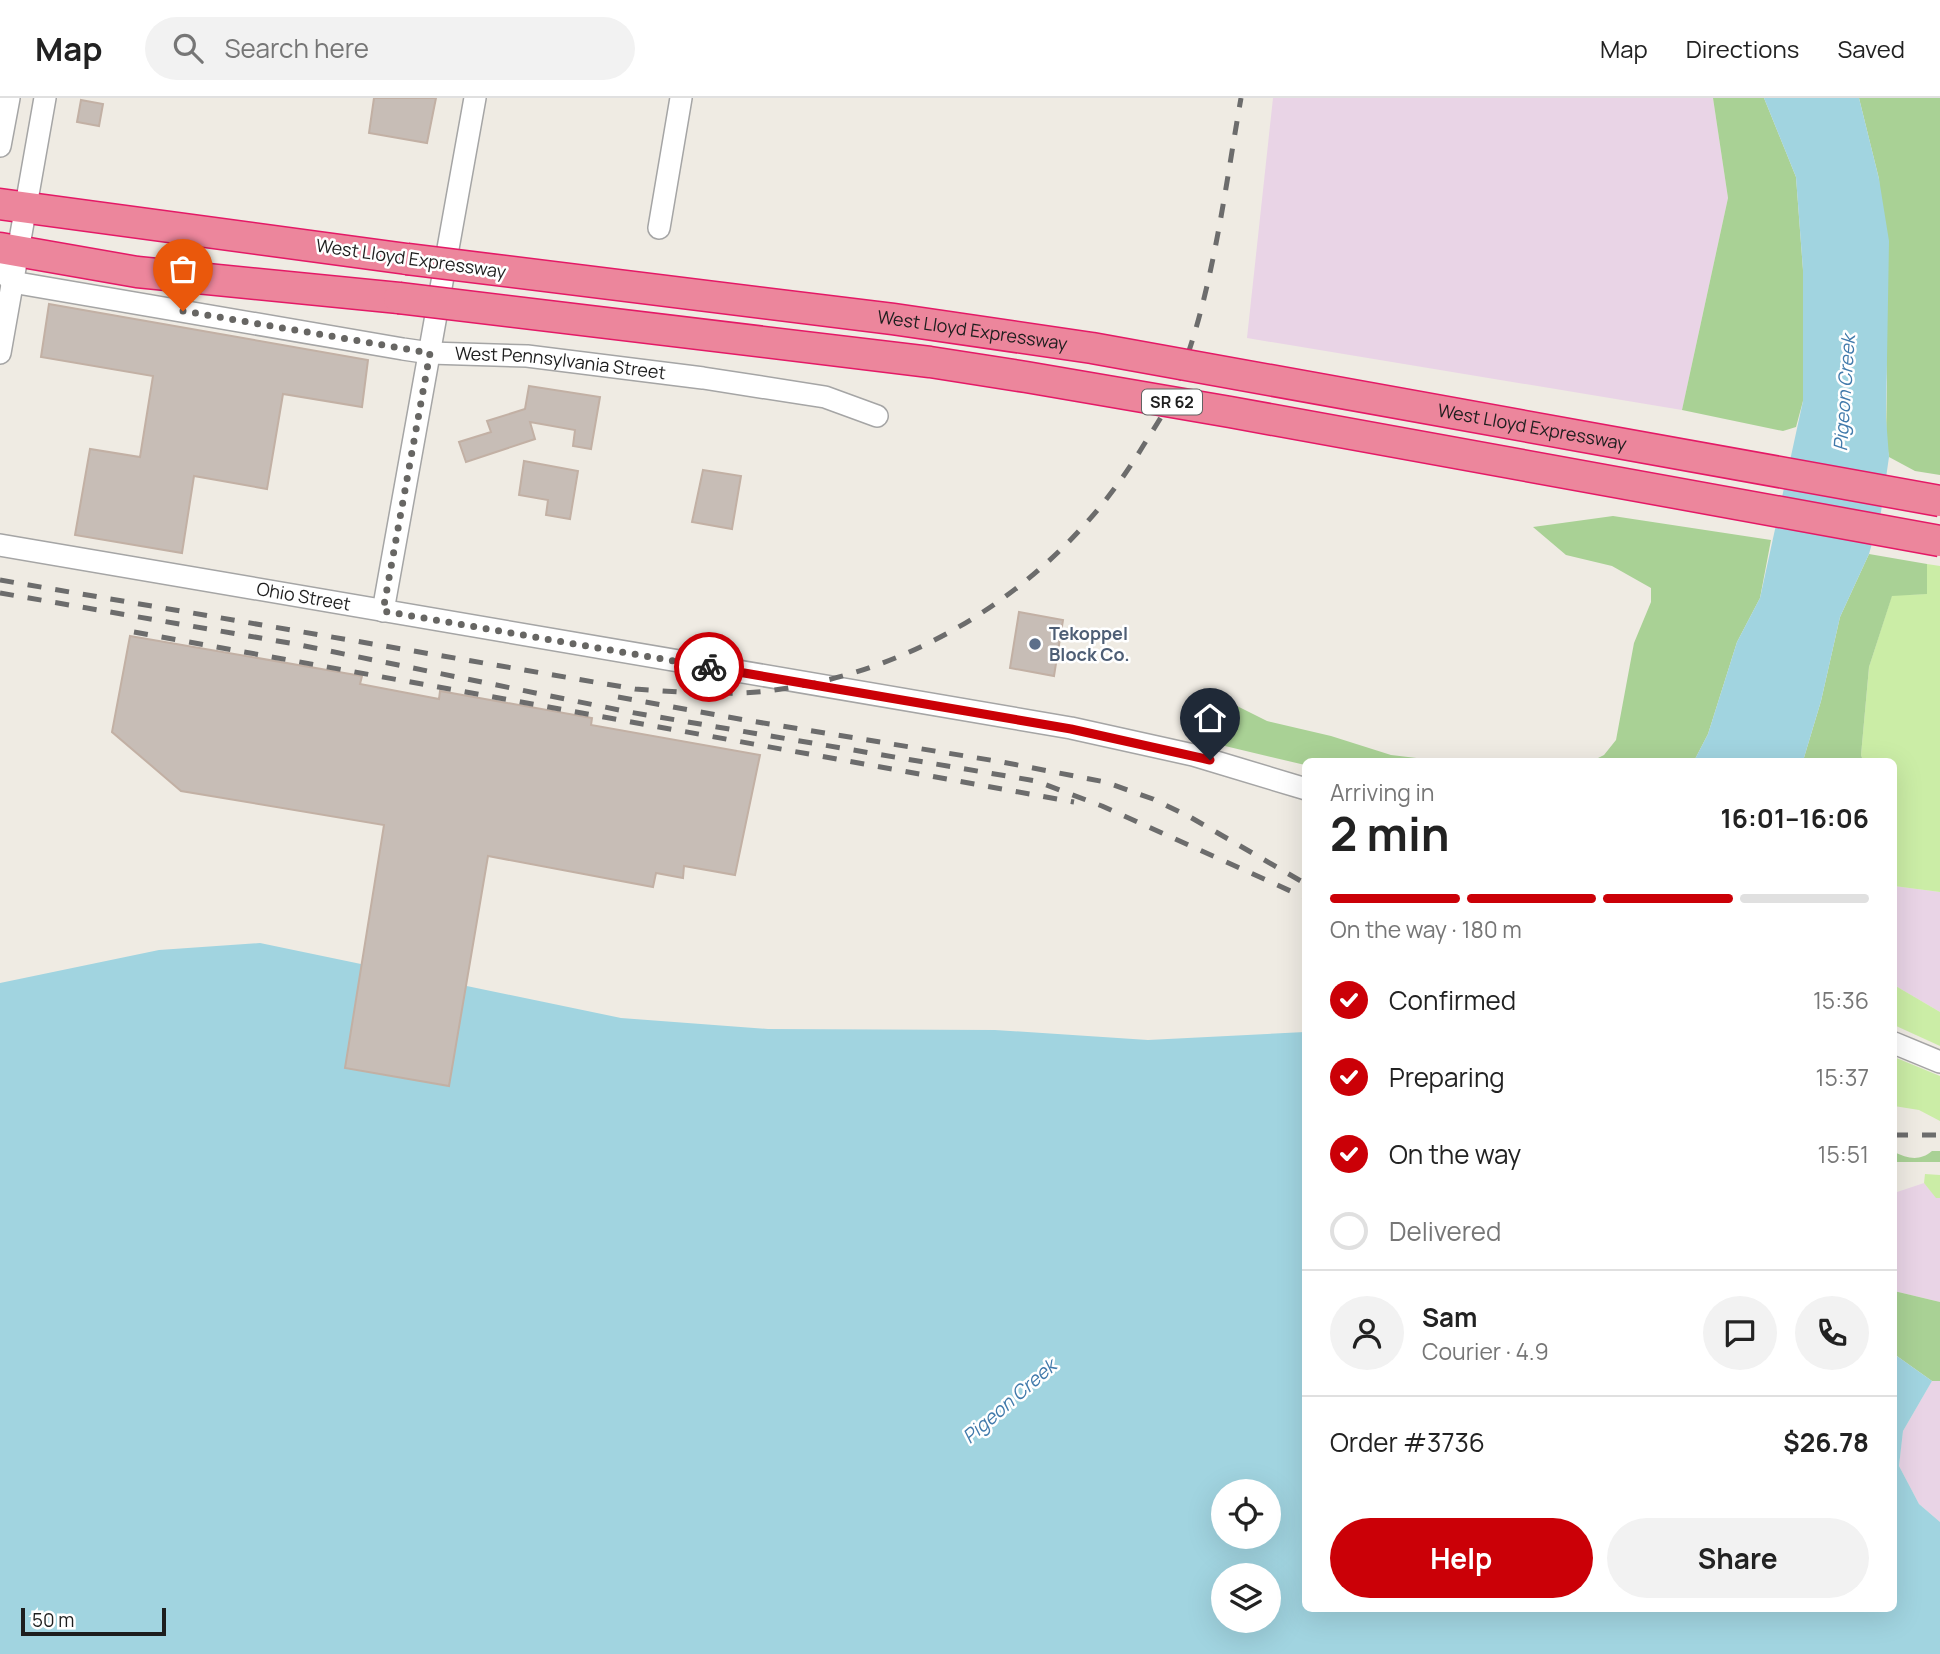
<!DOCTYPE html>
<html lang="en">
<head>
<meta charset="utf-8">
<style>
	:root { --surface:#fff; --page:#f2f2f2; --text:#222; --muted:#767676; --line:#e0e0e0; --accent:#cb0007 }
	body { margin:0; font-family:Manrope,sans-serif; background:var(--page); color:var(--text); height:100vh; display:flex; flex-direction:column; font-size:26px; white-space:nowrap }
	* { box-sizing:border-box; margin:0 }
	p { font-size:23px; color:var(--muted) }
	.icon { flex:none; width:38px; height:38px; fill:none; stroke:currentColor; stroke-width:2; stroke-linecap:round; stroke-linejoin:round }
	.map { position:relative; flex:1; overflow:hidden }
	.details { position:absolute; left:1302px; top:660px; width:595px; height:854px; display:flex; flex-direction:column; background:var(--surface); border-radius:10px; box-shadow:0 7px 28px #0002 }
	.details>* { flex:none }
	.controls { position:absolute; left:1211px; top:1381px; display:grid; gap:14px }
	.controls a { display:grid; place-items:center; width:70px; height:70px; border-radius:50%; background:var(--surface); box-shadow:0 7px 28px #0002; font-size:35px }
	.scale { position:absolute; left:21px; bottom:18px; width:145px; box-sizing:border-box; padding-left:7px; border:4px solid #1e1e1e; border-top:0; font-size:19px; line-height:24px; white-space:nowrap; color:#1e1e1e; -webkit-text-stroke:5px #fff; paint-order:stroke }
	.pin { position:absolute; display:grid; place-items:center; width:60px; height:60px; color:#fff; margin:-72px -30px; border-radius:50% 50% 50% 0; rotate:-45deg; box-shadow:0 0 7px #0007 }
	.pin .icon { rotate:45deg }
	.courier { position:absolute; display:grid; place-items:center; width:70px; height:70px; margin:-35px; border:5px solid #cb0007; border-radius:50%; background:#fff; color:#222; box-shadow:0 2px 9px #0007 }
	.summary em { font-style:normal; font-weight:700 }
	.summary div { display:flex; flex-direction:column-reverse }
	.summary { display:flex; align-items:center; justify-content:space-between; height:119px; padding:0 28px }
	h1 { font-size:46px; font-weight:700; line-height:52px }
	.bar { display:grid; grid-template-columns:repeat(4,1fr); gap:10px 7px; align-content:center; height:84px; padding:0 28px }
	.bar i { height:9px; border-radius:5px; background:var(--line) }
	.bar .selected { background:var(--accent) }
	.bar p { grid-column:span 4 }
	.line { display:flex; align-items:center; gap:18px; padding:0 28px; border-top:2px solid var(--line) }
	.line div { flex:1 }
	.round { display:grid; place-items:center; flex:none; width:74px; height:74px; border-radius:37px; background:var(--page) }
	ol { padding:0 28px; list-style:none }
	li { display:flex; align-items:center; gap:21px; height:77px }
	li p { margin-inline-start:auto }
	li .icon { padding:7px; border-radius:50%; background:var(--accent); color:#fff; stroke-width:4 }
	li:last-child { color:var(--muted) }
	li i { width:38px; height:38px; border:4px solid var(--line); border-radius:50% }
	.action { display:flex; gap:14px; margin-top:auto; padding:14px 28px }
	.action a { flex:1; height:80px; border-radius:42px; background:var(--accent); color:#fff; font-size:28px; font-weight:700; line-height:80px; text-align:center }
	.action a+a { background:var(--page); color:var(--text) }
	header { display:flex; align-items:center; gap:42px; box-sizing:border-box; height:98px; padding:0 35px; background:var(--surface); border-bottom:2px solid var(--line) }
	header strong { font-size:33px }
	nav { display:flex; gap:38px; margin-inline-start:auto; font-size:24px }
	.search { width:490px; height:63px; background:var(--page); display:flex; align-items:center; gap:18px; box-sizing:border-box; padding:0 24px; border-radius:38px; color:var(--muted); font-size:26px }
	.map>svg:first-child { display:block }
	.industrial { fill:#e9d4e6 }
	.grass { fill:#cbeda6 }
	.forest { fill:#a9d195 }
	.water { fill:#a1d4e0; fill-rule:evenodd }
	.building { fill:#c7bdb6; stroke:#c2b0a4; stroke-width:2 }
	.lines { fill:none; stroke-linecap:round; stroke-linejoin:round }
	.minor-casing { stroke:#a5a5a5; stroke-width:24 }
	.highway-casing { stroke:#e41966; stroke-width:33 }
	.minor { stroke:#fff; stroke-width:21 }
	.highway { stroke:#ec869c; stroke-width:30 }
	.rail { stroke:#6c6c6c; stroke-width:5; stroke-dasharray:14 14; stroke-linecap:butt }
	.highway-bridge-casing { stroke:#e41966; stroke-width:33; stroke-linecap:butt }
	.highway-bridge { stroke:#ec869c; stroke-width:30 }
	.done { stroke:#676663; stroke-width:7; stroke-dasharray:0 12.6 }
	.route { stroke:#cb0007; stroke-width:9 }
	.service-dot { fill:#5c6f8a; stroke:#fff; stroke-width:2.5 }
	.labels { text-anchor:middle; stroke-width:5; stroke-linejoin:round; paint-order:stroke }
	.shield { fill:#fff; stroke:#626262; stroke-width:2 }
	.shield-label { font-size:16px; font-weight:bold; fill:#1e1e1e }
	.street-label { font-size:18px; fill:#1e1e1e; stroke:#fff }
	.service-label { font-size:18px; font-weight:bold; fill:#4e5e75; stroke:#fff; text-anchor:start }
	.water-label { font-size:19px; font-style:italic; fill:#417aab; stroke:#fff }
</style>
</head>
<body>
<header>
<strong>Map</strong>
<div class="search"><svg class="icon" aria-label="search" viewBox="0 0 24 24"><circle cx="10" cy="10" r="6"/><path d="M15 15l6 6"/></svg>Search here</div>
<nav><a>Map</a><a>Directions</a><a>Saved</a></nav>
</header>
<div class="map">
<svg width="1940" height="1556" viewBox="0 0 1940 1556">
	<rect width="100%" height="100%" fill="#efebe3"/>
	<g class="industrial">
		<path d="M 1273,0 L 1713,0 L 1728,100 L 1682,312 L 1247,240 Z"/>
		<path d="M 1894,788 L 1940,794 L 1940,914 L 1894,887 Z"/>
		<path d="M 1924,1085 L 1936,1099 L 1940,1100 L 1940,1204 L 1894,1193 L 1894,1095 Z"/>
		<path d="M 1932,1283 L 1940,1283 L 1940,1424 L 1919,1406 L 1899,1368 L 1903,1333 Z"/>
	</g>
	<g class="grass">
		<path d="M 1927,466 L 1940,468 L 1940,794 L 1894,788 L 1894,663 L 1863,663 L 1861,657 L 1869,569 L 1892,497 L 1927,496 Z"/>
		<path d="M 1894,887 L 1940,914 L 1940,948 L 1894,927 Z"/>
		<path d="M 1894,959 L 1940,978 L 1940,1023 L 1919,1012 L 1894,1008 Z"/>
		<path d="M 1925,1076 L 1940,1077 L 1940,1100 L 1936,1100 L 1924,1085 Z"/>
	</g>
	<g class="forest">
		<path d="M 1713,0 L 1764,0 L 1796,79 L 1803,172 L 1804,255 L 1803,303 L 1796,329 L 1783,333 L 1682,312 L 1728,100 Z"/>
		<path d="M 1859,0 L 1940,0 L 1940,377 L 1915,373 L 1889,359 L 1886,341 L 1887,284 L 1879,81 Z"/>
		<path d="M 1613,418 L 1771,442 L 1760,500 L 1737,544 L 1708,636 L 1694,663 L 1592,663 L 1604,657 L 1616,642 L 1634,545 L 1651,504 L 1651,490 L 1612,468 L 1566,457 L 1533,429 Z"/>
		<path d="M 1869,456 L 1927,466 L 1927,496 L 1892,498 L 1869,569 L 1861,657 L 1863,663 L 1803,663 L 1821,603 L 1840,519 Z"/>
		<path d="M 1237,608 L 1267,623 L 1331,638 L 1391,657 L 1442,663 L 1306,663 L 1305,667 L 1225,648 L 1208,637 L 1206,624 L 1211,610 Z"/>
		<path d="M 1932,1053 L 1940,1053 L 1940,1064 L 1894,1064 L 1894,1054 C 1907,1060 1919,1064 1932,1053 Z"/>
		<path d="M 1894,1193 L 1940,1204 L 1940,1283 L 1932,1283 L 1894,1256 Z"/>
	</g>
	<g class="water">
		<path d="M 1764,0 L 1859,0 L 1879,81 L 1889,143 L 1886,320 L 1889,359 L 1881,414 L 1869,456 L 1840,519 L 1821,603 L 1803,663 L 1694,663 L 1708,636 L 1737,544 L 1760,500 L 1803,303 L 1803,172 L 1796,79 Z"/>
		<path d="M 260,845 L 621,920 L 768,931 L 995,932 L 1148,942 L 1305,934 L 1306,1510 L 1894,1510 L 1894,1256 L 1932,1283 L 1903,1333 L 1899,1368 L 1919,1406 L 1940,1424 L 1940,1556 L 0,1556 L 0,885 L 159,852 ZM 1223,1393 L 1269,1393 L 1269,1438 L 1223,1438 ZM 1223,1477 L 1269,1477 L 1269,1522 L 1223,1522 Z"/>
	</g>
	<g class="building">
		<path d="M 374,0 L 436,0 L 427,45 L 369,35 Z"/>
		<path d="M 81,2 L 103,6 L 99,28 L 77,24 Z"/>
		<path d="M 49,206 L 368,262 L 362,309 L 283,296 L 267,391 L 194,378 L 182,455 L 75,437 L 90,351 L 140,359 L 153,278 L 41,259 Z"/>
		<path d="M 529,288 L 600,299 L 591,351 L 573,348 L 575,332 L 530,324 L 535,341 L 466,364 L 459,344 L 491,334 L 487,323 L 525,311 Z"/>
		<path d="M 524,363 L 578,373 L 570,421 L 546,417 L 548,402 L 519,397 Z"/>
		<path d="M 703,372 L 741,378 L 732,431 L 692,424 Z"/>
		<path d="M 1019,514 L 1063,522 L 1054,578 L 1010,570 Z"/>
		<path d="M 130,538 L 362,578 L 360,586 L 439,601 L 440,593 L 592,620 L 591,627 L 760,657 L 735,777 L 684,768 L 683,780 L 656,775 L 653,789 L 488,758 L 449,988 L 345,970 L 384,727 L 181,693 L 112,634 Z"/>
	</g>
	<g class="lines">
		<defs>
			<g id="minor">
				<path d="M 0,48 L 9,0"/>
				<path d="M 659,130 L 681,0"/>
				<path id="s1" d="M 0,169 L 12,184 L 403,251 L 430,255 L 527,258 L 703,280 L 825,299 L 877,318"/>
				<path d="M 0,255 L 45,0"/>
				<path id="s2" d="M 0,447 L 1071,630 L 1193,657 L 1306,691"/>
				<path d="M 383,513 L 475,0"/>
				<path d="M 1894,945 L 1940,964"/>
			</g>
			<g id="highway">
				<path d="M 0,106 L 407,161"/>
				<path d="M 0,150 L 137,174 L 399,200"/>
			</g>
		</defs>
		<use href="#minor" class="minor-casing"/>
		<use href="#highway" class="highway-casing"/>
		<use href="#minor" class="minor"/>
		<use href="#highway" class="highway"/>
		<g class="rail">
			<path d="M 0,482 L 635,591 C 678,594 723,598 767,593 C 921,575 1059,484 1140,353 C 1152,333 1166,314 1174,293 C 1212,203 1224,96 1241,0"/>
			<path d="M 0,495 L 295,546 L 629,614 L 1036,683 L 1102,708 L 1306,800"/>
			<path d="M 134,534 L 1074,704"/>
			<path d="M 618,599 L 745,622 L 1002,664 L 1105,684 L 1153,701 L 1190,719 L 1306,786"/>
			<path d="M 1894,1037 L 1940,1037"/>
		</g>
		<defs>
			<g id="highway-bridge">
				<path id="s3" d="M 407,161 L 893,221 L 1092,250 L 1940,403"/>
				<path d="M 399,200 L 930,264 L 1026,279 L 1230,314 L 1940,443"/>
			</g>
		</defs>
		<use href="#highway-bridge" class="highway-bridge-casing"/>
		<use href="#highway-bridge" class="highway-bridge"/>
	</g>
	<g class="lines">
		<path class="done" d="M 183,213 L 430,255 L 383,513 L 709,569"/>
		<path class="route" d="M 709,569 L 1071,631 L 1210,662"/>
	</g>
	<circle class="service-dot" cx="1035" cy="546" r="7"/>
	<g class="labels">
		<rect class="shield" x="1142" y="291.5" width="60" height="25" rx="5"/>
		<g class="shield-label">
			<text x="1172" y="310">SR 62</text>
		</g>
		<g class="street-label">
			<text transform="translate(411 161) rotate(8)" y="6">West Lloyd Expressway</text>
			<text dy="6" stroke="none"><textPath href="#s3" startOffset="570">West Lloyd Expressway</textPath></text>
			<text dy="6" stroke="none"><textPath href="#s1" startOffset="574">West Pennsylvania Street</textPath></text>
			<text dy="6" stroke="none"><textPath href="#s3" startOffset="1138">West Lloyd Expressway</textPath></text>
			<text dy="6" stroke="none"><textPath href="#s2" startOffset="308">Ohio Street</textPath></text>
		</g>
		<g class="service-label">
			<text x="1049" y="542">Tekoppel<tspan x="1049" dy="21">Block Co.</tspan></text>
		</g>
		<g class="water-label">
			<text transform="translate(1844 295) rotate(-86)" y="7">Pigeon Creek</text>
			<text transform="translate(1009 1303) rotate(-41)" y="7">Pigeon Creek</text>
		</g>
	</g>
</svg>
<div class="controls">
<a><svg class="icon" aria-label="locate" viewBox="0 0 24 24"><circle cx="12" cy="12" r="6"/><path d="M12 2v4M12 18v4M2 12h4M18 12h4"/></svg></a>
<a><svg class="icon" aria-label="layers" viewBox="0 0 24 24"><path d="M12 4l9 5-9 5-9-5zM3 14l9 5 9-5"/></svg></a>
</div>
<div class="scale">50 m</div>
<div class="pin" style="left:183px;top:213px;background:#ea580c"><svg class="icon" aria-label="bag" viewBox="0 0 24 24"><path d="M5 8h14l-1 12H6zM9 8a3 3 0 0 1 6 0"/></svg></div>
<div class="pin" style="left:1210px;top:662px;background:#1f2937"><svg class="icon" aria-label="home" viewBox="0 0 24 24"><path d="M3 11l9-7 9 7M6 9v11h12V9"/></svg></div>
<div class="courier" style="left:709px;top:569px"><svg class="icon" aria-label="bike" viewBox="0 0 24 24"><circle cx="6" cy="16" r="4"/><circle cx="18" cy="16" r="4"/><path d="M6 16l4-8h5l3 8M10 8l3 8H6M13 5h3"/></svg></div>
<section class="details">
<div class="summary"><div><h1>2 min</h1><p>Arriving in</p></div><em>16:01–16:06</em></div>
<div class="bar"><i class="selected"></i><i class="selected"></i><i class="selected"></i><i></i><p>On the way · 180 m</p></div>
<ol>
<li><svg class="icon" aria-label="check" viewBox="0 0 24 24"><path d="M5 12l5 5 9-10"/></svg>Confirmed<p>15:36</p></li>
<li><svg class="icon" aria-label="check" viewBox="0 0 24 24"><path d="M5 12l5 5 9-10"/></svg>Preparing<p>15:37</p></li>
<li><svg class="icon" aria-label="check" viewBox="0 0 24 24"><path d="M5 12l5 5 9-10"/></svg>On the way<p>15:51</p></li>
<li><i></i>Delivered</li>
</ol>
<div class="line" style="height:126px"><a class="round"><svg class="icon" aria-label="person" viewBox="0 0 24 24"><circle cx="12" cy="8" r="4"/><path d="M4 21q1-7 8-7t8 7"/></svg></a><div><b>Sam</b><p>Courier · 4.9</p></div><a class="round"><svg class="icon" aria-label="chat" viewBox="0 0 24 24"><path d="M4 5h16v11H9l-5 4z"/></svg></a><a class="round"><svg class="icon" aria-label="phone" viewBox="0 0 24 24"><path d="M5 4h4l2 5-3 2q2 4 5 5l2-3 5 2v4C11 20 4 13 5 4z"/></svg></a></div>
<div class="line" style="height:91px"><div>Order #3736</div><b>$26.78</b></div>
<div class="action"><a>Help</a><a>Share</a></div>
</section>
</div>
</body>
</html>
